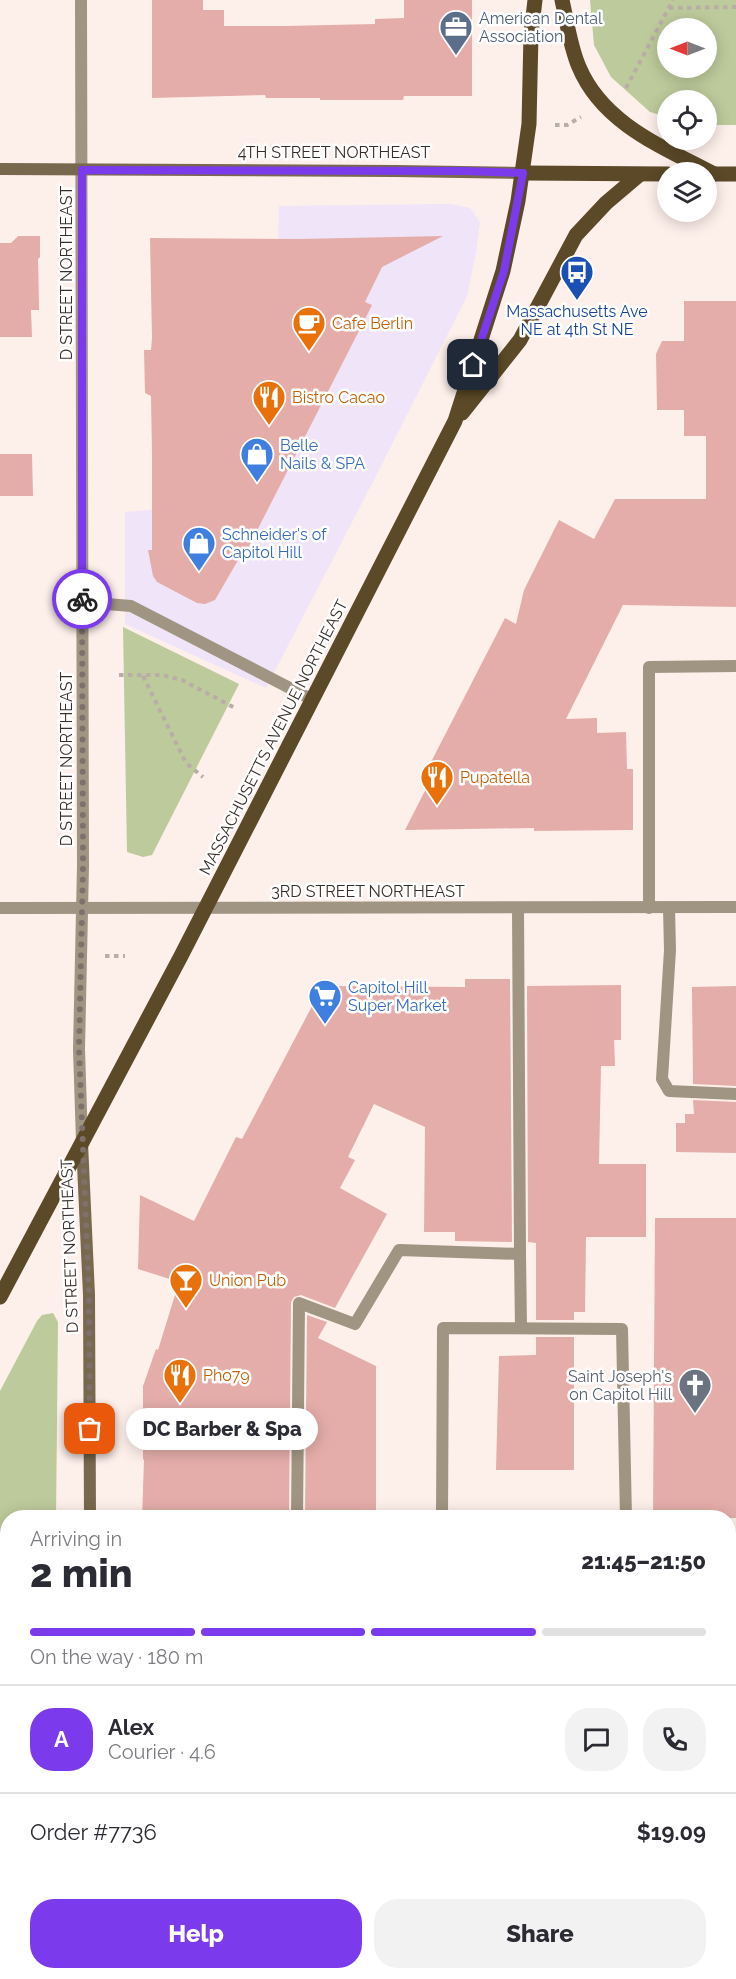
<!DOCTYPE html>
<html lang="en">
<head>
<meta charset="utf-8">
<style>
	:root { --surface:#fff; --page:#f2f2f3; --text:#2b2b33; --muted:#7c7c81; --line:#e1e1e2; --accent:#7c3aed }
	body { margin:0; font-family:Raleway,sans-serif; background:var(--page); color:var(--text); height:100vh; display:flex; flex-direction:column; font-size:22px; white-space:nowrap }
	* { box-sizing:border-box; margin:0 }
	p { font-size:20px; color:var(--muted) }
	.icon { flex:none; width:33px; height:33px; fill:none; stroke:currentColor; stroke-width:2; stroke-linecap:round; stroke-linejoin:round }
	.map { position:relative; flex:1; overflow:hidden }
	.details { position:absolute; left:0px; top:1510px; width:736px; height:470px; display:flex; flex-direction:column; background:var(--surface); border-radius:24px 24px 0 0; box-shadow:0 3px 15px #0003 }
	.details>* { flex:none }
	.needle { width:39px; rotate:270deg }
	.fabs { position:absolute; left:657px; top:18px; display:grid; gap:12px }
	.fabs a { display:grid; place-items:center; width:60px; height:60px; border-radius:50%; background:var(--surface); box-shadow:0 3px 15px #0003; font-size:30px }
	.pin { position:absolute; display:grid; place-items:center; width:51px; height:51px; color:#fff; margin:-26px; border-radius:12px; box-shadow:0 3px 9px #0006 }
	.courier { position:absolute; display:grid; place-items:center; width:60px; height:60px; margin:-30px; border:4px solid #7c3aed; border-radius:50%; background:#fff; color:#222; box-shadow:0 2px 8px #0007 }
	.bubble { position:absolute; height:42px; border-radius:21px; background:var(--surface); box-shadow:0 3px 15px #0003; font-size:20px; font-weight:800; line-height:42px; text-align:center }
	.overview em { font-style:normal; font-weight:800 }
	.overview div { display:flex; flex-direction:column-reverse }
	.overview { display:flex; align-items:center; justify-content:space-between; height:102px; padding:0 30px }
	h1 { font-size:39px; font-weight:800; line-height:45px }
	.bar { display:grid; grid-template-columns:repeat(4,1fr); gap:9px 6px; align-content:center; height:72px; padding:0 30px }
	.bar i { height:8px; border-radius:4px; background:var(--line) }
	.bar .current { background:var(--accent) }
	.bar p { grid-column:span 4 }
	.line { display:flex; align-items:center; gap:15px; padding:0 30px; border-top:2px solid var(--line) }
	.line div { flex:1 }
	.round { display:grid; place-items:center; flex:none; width:63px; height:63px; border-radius:24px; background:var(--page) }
	.cta { display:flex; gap:12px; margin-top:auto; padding:12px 30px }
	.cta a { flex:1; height:69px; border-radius:24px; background:var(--accent); color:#fff; font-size:24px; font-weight:800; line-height:69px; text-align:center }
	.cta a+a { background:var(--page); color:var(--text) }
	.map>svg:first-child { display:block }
	.commercial { fill:#f0e4f8 }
	.green { fill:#bdca9b; fill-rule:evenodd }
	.building { fill:#e4ada9 }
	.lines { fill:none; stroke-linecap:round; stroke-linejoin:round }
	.path { stroke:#baaca7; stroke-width:4; stroke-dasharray:4.5 4.5; stroke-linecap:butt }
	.lane { stroke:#a09582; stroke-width:12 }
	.street { stroke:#a09582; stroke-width:12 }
	.secondary { stroke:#78684d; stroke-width:12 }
	.primary { stroke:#5b4927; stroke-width:15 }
	.done { stroke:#7e716c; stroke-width:6; stroke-dasharray:0 10.8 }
	.route { stroke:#7c3aed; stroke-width:8 }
	.labels { text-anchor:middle; stroke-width:5; stroke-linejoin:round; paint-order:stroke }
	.service-label { font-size:16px; fill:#4e5e75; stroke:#fff; text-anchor:start }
	.street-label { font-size:16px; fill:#3a2d28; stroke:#fff }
	.transit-label { font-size:16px; fill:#164399; stroke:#fff }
	.food-label { font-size:16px; fill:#c56008; stroke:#fff; text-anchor:start }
	.shop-label { font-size:16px; fill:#366cbe; stroke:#fff; text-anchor:start }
	.worship-label { font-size:16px; fill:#5b616d; stroke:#fff; text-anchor:end }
</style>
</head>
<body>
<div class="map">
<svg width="736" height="1979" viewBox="0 0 736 1979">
	<rect width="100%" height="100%" fill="#fdefea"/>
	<path class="commercial" d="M 451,204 L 470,208 L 480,222 L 476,253 L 467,296 L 377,474 L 266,688 L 125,624 L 125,512 L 160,509 L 277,299 L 279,206 Z"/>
	<g class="green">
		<path d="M 590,0 L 736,0 L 736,125 L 707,125 L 706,100 L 668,100 L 667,117 L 650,112 L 611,77 L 594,45 ZM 706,28 L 706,68 L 668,68 L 668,28 Z"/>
		<path d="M 123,627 L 239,684 L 152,855 L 143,857 L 127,852 Z"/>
		<path d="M 53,1313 L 58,1322 L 56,1518 L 8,1518 L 7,1621 L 0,1621 L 0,1391 L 37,1321 L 42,1315 Z"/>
	</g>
	<g class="building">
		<path d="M 152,0 L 203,0 L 203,10 L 224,10 L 224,26 L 285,26 L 375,24 L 375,19 L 404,18 L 404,0 L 472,0 L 472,96 L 404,96 L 403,100 L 320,100 L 320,98 L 266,98 L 265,95 L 152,98 Z"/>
		<path d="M 18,236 L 40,236 L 40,257 L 38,259 L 39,310 L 31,310 L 32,337 L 0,337 L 0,243 L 11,243 Z"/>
		<path d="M 443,236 L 382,267 L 365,302 L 372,305 L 363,323 L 244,556 L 241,555 L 215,600 L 205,604 L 197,603 L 157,582 L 153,576 L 148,550 L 152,550 L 152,453 L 151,396 L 145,393 L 144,350 L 151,350 L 152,338 L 150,238 L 299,239 Z"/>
		<path d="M 684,301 L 736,301 L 736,607 L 623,605 L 566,719 L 597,718 L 597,733 L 626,732 L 627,769 L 633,769 L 633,830 L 534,831 L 534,828 L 405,830 L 437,767 L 430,764 L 505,618 L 516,624 L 524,590 L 559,520 L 594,539 L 615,499 L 706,499 L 706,436 L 684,436 L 684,410 L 657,410 L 656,354 L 662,341 L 684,341 Z"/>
		<path d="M 0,454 L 32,454 L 33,496 L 0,496 Z"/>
		<path d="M 465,979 L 510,979 L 512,1242 L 455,1241 L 455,1232 L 424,1232 L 425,1127 L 374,1104 L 348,1157 L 355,1160 L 340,1188 L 387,1214 L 335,1308 L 301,1295 L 294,1297 L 291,1302 L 289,1518 L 142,1518 L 144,1460 L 143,1459 L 143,1386 L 156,1349 L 158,1350 L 179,1282 L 138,1269 L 140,1195 L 194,1221 L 236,1137 L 242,1139 L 320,991 L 331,986 L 465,987 Z"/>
		<path d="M 621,985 L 621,1040 L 614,1040 L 615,1066 L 601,1066 L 599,1164 L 646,1164 L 646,1237 L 586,1237 L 585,1312 L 574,1312 L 574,1320 L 536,1320 L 536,1243 L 528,1242 L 527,986 Z"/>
		<path d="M 736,986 L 736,1086 L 693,1084 L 692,987 Z"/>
		<path d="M 693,1100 L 736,1102 L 736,1153 L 676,1152 L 676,1123 L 685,1123 L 685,1114 L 694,1114 Z"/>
		<path d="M 655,1218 L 736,1218 L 736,1518 L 653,1518 Z"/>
		<path d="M 307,1315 L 327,1322 L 318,1338 L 376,1366 L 376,1518 L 305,1518 Z"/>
		<path d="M 536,1337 L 574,1337 L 574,1470 L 496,1470 L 499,1356 L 536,1355 Z"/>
	</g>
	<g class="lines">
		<g class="path">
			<path d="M 669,8 L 736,7"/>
			<path d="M 626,88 L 673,0"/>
			<path d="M 555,125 L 567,125 L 581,117"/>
			<path d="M 119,675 L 162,675 L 182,680 L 237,709"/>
			<path d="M 143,676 L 186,763 L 203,777"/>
			<path d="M 105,956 L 125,956"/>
		</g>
		<g class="lane">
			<path d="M 82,602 L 131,606 L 313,700"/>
			<path d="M 649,908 L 649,667 L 736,666"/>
			<path d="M 669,908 L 670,950 L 662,1079 L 669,1091 L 736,1094"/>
			<path d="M 520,1254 L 521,1328"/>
			<path d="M 297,1518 L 299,1303 L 355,1324 L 399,1250 L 520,1254 L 518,908"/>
			<path d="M 442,1518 L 443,1328 L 622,1329 L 626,1518"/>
		</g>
		<g class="street">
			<path d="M 81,0 L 83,866 L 79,1049 L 82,1142"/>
			<path d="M 0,908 L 736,907"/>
		</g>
		<g class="secondary">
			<path d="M 0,169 L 396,171 L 523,173"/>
			<path d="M 82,1143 L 89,1295 L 90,1518"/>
			<path d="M 0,1648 L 8,1648"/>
			<path d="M 729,1650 L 736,1651"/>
			<path d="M 87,1979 L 87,1972"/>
		</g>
		<g class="primary">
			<path d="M 562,0 C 567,22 570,46 579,67 C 603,124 663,147 714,174"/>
			<path d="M 523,173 L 668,174"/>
			<path d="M 706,174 L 736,174"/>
			<path d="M 462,413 L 520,340 L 576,235 L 606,203 L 639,175"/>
			<path d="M 0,1297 L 181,956 L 455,421 L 503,271 L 518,201 L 529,124 L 531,34 L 535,0"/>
		</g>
	</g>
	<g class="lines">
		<path class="done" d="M 82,599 L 83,866 L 79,1049 L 89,1295 L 90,1429"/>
		<path class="route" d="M 82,599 L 82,170 L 464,171 L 523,173 L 504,271 L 473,365"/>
	</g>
	<defs>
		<symbol id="office-pin" viewBox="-11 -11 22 30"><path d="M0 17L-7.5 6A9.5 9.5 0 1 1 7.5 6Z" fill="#5c6f8a" stroke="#fff"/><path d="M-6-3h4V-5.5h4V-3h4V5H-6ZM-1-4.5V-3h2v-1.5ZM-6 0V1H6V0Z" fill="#fff"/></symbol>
		<symbol id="bus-pin" viewBox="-11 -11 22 30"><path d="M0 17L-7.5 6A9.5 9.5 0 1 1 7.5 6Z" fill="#1a4fb4" stroke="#fff"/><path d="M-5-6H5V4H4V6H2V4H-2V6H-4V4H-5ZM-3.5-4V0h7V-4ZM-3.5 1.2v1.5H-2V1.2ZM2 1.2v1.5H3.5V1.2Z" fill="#fff"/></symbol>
		<symbol id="cafe-pin" viewBox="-11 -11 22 30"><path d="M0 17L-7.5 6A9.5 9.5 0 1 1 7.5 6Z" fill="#e8710a" stroke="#fff"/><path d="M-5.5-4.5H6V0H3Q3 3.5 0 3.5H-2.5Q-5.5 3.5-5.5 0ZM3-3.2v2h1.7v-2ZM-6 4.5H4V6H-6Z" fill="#fff"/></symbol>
		<symbol id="restaurant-pin" viewBox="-11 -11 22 30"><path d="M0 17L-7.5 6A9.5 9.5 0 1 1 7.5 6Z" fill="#e8710a" stroke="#fff"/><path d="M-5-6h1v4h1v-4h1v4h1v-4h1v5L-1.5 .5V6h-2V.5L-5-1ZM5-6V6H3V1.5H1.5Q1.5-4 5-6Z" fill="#fff"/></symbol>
		<symbol id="shop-pin" viewBox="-11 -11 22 30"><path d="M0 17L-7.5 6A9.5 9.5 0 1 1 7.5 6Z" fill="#3f7fe0" stroke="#fff"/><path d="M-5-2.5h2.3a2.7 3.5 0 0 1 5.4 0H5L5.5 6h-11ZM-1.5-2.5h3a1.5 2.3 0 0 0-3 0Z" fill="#fff"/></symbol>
		<symbol id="supermarket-pin" viewBox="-11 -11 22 30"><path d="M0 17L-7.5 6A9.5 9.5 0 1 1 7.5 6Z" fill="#3f7fe0" stroke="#fff"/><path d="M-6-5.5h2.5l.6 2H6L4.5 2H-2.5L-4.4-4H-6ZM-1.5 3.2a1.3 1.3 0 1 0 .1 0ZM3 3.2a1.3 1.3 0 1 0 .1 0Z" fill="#fff"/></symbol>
		<symbol id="bar-pin" viewBox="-11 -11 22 30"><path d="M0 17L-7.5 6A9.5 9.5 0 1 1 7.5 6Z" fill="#e8710a" stroke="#fff"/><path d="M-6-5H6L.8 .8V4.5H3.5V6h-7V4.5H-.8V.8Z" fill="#fff"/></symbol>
		<symbol id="church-pin" viewBox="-11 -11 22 30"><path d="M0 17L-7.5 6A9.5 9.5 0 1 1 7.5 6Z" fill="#6b7280" stroke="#fff"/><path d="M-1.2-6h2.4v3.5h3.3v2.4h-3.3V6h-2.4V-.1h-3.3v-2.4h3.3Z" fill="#fff"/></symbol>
	</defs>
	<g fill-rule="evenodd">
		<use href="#office-pin" x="437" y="8" width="38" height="52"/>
		<use href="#bus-pin" x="558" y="253" width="38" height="52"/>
		<use href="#cafe-pin" x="290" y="304" width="38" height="52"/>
		<use href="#restaurant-pin" x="250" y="378" width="38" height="52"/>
		<use href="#shop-pin" x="238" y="435" width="38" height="52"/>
		<use href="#shop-pin" x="180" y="524" width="38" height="52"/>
		<use href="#restaurant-pin" x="418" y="758" width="38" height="52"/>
		<use href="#supermarket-pin" x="306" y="977" width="38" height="52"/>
		<use href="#bar-pin" x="167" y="1261" width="38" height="52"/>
		<use href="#restaurant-pin" x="161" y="1356" width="38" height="52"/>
		<use href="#church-pin" x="676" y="1366" width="38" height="52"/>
	</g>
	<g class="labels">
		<g class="service-label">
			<text x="479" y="24">American Dental<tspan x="479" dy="18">Association</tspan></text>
		</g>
		<g class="street-label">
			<text x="334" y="158">4TH STREET NORTHEAST</text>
			<text transform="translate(66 273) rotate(-90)" y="6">D STREET NORTHEAST</text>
			<text transform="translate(273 737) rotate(-63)" y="6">MASSACHUSETTS AVENUE NORTHEAST</text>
			<text transform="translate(66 759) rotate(-90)" y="6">D STREET NORTHEAST</text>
			<text x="368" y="897">3RD STREET NORTHEAST</text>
			<text transform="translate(69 1246) rotate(-92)" y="6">D STREET NORTHEAST</text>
		</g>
		<g class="transit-label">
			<text x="577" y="317">Massachusetts Ave<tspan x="577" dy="18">NE at 4th St NE</tspan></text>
		</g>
		<g class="food-label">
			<text x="332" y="329">Cafe Berlin</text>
			<text x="292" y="403">Bistro Cacao</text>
			<text x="460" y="783">Pupatella</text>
			<text x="209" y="1286">Union Pub</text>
			<text x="203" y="1381">Pho79</text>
		</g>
		<g class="shop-label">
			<text x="280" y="451">Belle<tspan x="280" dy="18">Nails &amp; SPA</tspan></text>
			<text x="222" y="540">Schneider's of<tspan x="222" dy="18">Capitol Hill</tspan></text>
			<text x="348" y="993">Capitol Hill<tspan x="348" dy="18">Super Market</tspan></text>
		</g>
		<g class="worship-label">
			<text x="672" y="1382">Saint Joseph's<tspan x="672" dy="18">on Capitol Hill</tspan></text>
		</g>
	</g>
</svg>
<div class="fabs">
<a><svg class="needle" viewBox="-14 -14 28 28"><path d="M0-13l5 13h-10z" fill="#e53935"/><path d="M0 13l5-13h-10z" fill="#7c7c81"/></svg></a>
<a><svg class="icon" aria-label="locate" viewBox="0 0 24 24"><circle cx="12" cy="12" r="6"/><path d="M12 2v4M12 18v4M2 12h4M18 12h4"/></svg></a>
<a><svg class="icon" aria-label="layers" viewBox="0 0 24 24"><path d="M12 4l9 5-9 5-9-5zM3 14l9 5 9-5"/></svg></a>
</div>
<div class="pin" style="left:90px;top:1429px;background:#ea580c"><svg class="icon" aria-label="bag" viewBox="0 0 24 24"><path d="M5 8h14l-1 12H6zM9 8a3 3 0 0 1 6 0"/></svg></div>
<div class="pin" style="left:473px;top:365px;background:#1f2937"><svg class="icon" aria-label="home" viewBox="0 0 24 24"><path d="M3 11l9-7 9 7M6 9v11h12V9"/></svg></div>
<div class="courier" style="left:82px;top:599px"><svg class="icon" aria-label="bike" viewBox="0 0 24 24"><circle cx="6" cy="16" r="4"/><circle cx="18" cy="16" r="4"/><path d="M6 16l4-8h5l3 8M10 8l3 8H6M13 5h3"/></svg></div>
<div class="bubble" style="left:126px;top:1408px;width:192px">DC Barber &amp; Spa</div>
<section class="details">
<div class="overview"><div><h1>2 min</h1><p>Arriving in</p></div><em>21:45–21:50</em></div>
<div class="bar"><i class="current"></i><i class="current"></i><i class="current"></i><i></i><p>On the way · 180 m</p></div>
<div class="line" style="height:108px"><b class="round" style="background:var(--accent);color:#fff">A</b><div><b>Alex</b><p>Courier · 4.6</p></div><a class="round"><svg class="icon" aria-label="chat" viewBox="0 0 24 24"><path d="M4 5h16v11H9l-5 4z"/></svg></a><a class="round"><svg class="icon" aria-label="phone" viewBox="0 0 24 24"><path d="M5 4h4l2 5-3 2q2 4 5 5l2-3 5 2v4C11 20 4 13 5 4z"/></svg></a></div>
<div class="line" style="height:78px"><div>Order #7736</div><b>$19.09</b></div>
<div class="cta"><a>Help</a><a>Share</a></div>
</section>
</div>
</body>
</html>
